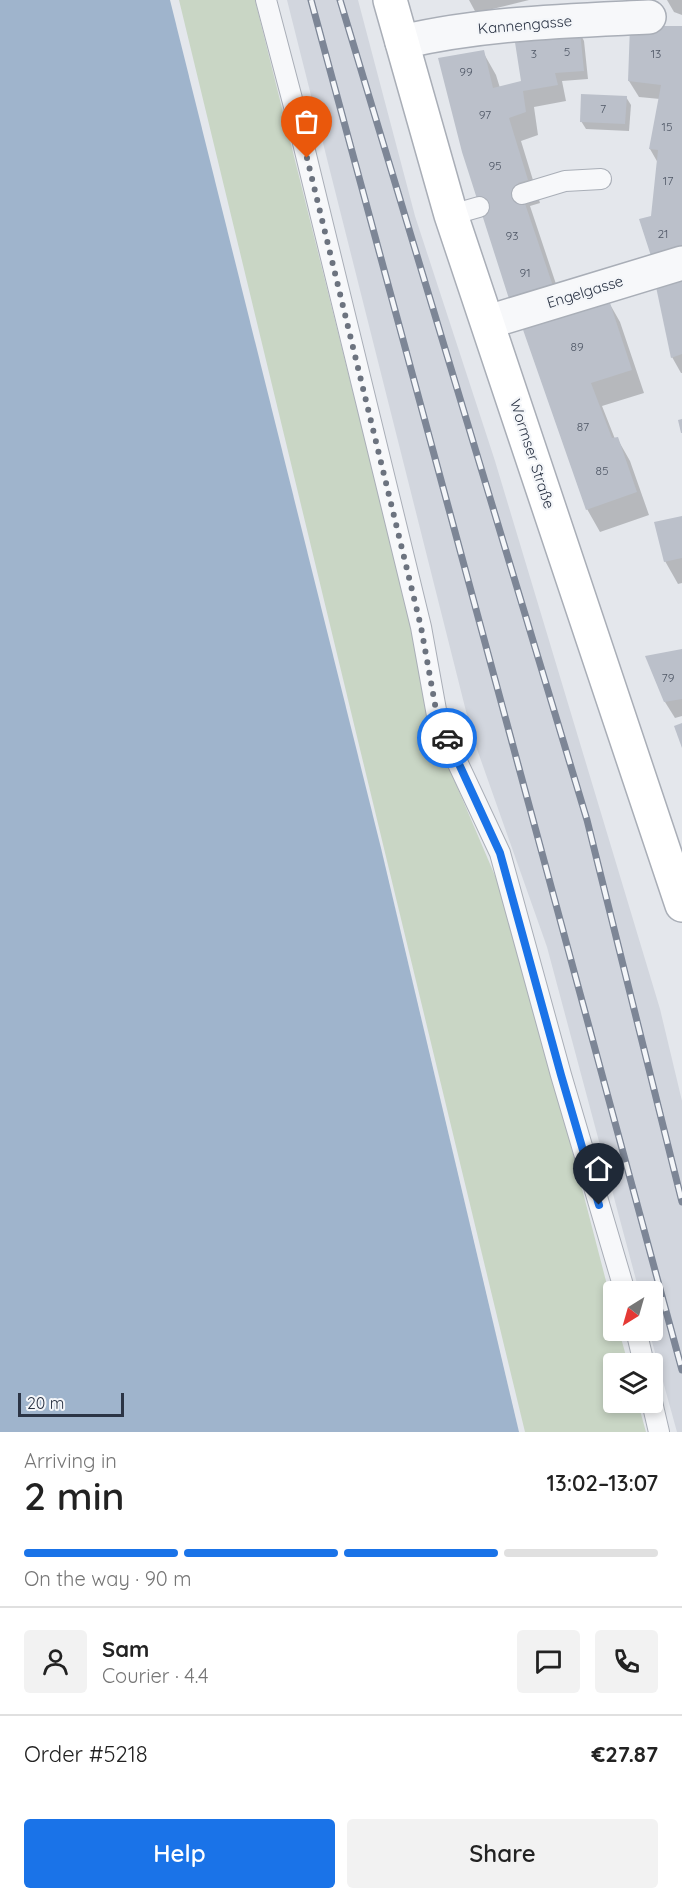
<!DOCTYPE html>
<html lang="en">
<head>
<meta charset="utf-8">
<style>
	:root { --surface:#fff; --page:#f2f2f2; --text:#222; --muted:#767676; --line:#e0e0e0; --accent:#1a73e8 }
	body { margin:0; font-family:Quicksand,sans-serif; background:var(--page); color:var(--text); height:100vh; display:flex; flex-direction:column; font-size:22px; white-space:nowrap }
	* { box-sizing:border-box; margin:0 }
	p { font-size:20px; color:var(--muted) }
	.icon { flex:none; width:33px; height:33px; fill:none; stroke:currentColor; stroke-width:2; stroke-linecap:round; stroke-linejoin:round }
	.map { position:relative; height:1432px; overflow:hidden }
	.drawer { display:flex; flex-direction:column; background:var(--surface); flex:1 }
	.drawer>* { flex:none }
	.needle { width:39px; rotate:217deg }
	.controls { position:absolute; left:603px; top:1281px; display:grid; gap:12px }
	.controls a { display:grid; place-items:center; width:60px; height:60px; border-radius:6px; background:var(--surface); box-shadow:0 3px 9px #0003; font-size:30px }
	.scale { position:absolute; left:18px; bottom:15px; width:106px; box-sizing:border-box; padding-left:6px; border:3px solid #2b3445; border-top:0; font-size:16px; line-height:21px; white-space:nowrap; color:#2b3445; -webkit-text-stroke:4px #f4f6f9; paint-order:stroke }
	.pin { position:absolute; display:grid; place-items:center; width:51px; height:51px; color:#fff; margin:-62px -26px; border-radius:50% 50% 50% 0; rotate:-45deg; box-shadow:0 0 6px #0007 }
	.pin .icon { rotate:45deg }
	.courier { position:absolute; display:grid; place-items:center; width:60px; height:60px; margin:-30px; border:4px solid #1a73e8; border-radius:50%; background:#fff; color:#222; box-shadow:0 2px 8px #0007 }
	.summary em { font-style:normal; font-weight:600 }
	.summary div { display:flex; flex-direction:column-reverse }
	.summary { display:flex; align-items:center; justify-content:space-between; height:102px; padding:0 24px }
	h1 { font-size:39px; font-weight:600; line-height:45px }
	.bar { display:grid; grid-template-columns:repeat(4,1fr); gap:9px 6px; align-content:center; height:72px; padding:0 24px }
	.bar i { height:8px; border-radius:4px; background:var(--line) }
	.bar .on { background:var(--accent) }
	.bar p { grid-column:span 4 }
	.line { display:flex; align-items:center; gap:15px; padding:0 24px; border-top:2px solid var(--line) }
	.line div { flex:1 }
	.round { display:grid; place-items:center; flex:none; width:63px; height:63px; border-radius:6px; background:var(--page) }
	.action { display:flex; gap:12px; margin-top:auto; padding:12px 24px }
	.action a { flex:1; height:69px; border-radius:6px; background:var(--accent); color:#fff; font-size:24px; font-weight:600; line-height:69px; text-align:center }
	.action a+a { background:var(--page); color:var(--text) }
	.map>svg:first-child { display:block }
	.built { fill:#d2d6de }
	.green { fill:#c9d6c5 }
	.water { fill:#9fb4cc }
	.shadow { fill:#0003 }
	.building { fill:#bbc0ca }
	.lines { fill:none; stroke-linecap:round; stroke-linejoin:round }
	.service-casing { stroke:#a9aeb7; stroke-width:22 }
	.minor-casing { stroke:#a9aeb7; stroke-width:36 }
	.secondary-casing { stroke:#a9aeb7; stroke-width:36 }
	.service { stroke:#f7f8fa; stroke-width:20 }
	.minor { stroke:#f7f8fa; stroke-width:33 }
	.secondary { stroke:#fff; stroke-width:33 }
	.rail-casing { stroke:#7d8696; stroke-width:7 }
	.rail { stroke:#f4f6f9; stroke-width:4.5; stroke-dasharray:14; stroke-linecap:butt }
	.done { stroke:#6c737f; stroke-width:6; stroke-dasharray:0 10.8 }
	.route { stroke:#1a73e8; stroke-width:8 }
	.labels { text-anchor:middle; stroke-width:4.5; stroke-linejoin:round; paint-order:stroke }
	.number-label { font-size:12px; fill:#4f5766 }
	.street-label { font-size:15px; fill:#2b3445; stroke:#f4f6f9 }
</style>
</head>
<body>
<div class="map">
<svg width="682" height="1432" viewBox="0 0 682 1432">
	<rect width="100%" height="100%" fill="#e4e7ec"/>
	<path class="built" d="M 287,0 L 358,0 L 415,216 L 495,461 L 660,1009 L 682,1101 L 682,1432 L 677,1432 L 649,1331 L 652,1330 L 652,1292 L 639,1291 L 547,947 L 472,735 Z"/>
	<path class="green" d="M 179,0 L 255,0 L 419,657 L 430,723 L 510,911 L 613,1308 L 614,1330 L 619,1331 L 628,1363 L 614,1364 L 614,1402 L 638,1403 L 646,1432 L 525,1432 Z"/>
	<path class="water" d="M 0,0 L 170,0 L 381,848 L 519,1432 L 0,1432 Z"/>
	<g class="shadow">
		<path d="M 469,0 L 529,0 L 476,13 Z"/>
		<path d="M 667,0 L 682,0 L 682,15 L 674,12 Z"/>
		<path d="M 682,28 L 658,163 L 650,149 L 660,99 L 639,97 L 629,81 Z"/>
		<path d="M 580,33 L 584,41 L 588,79 L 562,81 L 566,101 L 534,107 L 538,135 L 521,141 L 540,203 L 530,206 L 563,305 L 520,317 L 483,52 L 496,75 L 500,88 L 523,83 Z"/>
		<path d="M 626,97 L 631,105 L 629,131 L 586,129 L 581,121 Z"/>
		<path d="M 682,278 L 682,373 L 681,373 L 672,357 Z"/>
		<path d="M 607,299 L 620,322 L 644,393 L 602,406 L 615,439 L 617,438 L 630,461 L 649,515 L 600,532 L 587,509 L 523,325 Z"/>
		<path d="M 682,517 L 682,583 L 678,584 L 665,561 Z"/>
		<path d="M 682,650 L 682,716 L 675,718 L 665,702 Z"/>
	</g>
	<g class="building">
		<path d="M 630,26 L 682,26 L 682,249 L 651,256 L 639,219 L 651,216 L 658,150 L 649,149 L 661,85 L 628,81 Z"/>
		<path d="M 580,31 L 584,71 L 555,73 L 558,85 L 523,91 L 526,112 L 509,118 L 528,180 L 518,183 L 554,289 L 510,302 L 462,152 L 438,58 L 484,50 L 493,88 L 521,81 L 514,36 Z"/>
		<path d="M 581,94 L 627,96 L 625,124 L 580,122 Z"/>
		<path d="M 682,276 L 682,354 L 671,358 L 655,282 Z"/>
		<path d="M 608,297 L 632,370 L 591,383 L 612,438 L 618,437 L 637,492 L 586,510 L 521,324 Z"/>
		<path d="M 682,419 L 682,433 L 681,433 L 678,420 Z"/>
		<path d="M 682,516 L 682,558 L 664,562 L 654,522 Z"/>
		<path d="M 682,649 L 682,699 L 664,702 L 645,656 Z"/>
		<path d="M 682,723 L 682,748 L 674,726 Z"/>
	</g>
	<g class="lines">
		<defs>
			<g id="service">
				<path d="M 266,0 L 296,114 L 421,627 L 438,721 L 500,853 L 561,1075 L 625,1292"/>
				<path d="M 522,194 L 565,181 L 601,179"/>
				<path d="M 451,215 L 479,207"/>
				<path d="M 636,1330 L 644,1364"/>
				<path d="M 652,1402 L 659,1432"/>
			</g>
			<g id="minor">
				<path d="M 402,42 C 483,23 566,21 649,17"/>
				<path d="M 488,322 L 682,263"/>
			</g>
			<path id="secondary" d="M 390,0 L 451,215 L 682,905"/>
		</defs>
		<use href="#service" class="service-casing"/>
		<use href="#minor" class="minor-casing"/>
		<use href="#secondary" class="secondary-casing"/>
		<use href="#service" class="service"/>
		<use href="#minor" class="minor"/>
		<use href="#secondary" class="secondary"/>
		<defs>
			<g id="rail">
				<path d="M 311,0 L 682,1370"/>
				<path d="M 340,0 L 587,820 L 682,1202"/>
			</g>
		</defs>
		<use href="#rail" class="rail-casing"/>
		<use href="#rail" class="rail"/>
	</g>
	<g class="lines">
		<path class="done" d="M 307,158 L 421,627 L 438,721 L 447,738"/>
		<path class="route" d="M 447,738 L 500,853 L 561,1075 L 599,1205"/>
	</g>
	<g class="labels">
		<g class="number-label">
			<text x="567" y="56">5</text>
			<text x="534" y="58">3</text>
			<text x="656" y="58">13</text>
			<text x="466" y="76">99</text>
			<text x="603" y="113">7</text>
			<text x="485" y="119">97</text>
			<text x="667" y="131">15</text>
			<text x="495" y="170">95</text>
			<text x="668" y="185">17</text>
			<text x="663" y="238">21</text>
			<text x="512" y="240">93</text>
			<text x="525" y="277">91</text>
			<text x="577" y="351">89</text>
			<text x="583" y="431">87</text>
			<text x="602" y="475">85</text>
			<text x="668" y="682">79</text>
		</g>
		<g class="street-label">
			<text transform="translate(525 25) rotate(-5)" y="5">Kannengasse</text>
			<text transform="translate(585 292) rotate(-17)" y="5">Engelgasse</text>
			<text transform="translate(532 454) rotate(72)" y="5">Wormser Straße</text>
		</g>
	</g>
</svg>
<div class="controls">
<a><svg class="needle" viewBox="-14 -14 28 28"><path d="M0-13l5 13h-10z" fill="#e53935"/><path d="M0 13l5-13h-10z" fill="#767676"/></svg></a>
<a><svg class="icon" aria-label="layers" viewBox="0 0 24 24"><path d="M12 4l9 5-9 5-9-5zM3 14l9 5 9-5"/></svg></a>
</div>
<div class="scale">20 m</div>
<div class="pin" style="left:307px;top:158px;background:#ea580c"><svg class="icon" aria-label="bag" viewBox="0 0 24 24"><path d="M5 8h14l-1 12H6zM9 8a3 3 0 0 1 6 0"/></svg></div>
<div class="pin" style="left:599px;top:1205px;background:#1f2937"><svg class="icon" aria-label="home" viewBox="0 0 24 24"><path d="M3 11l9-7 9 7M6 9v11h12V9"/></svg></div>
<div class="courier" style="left:447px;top:738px"><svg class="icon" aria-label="car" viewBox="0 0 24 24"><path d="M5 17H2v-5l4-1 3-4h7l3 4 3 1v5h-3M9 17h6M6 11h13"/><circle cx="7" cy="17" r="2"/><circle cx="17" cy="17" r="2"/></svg></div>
</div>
<section class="drawer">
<div class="summary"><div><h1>2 min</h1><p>Arriving in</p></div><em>13:02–13:07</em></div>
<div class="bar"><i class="on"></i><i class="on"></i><i class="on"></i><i></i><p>On the way · 90 m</p></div>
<div class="line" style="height:108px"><a class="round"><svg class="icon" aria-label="person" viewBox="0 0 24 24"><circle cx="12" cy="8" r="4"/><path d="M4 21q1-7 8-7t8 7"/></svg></a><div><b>Sam</b><p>Courier · 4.4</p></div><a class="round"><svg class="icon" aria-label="chat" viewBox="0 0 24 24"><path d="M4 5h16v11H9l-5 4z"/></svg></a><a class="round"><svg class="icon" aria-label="phone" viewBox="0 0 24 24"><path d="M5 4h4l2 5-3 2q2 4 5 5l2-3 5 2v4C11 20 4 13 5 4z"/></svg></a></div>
<div class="line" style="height:78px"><div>Order #5218</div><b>€27.87</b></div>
<div class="action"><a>Help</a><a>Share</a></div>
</section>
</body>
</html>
